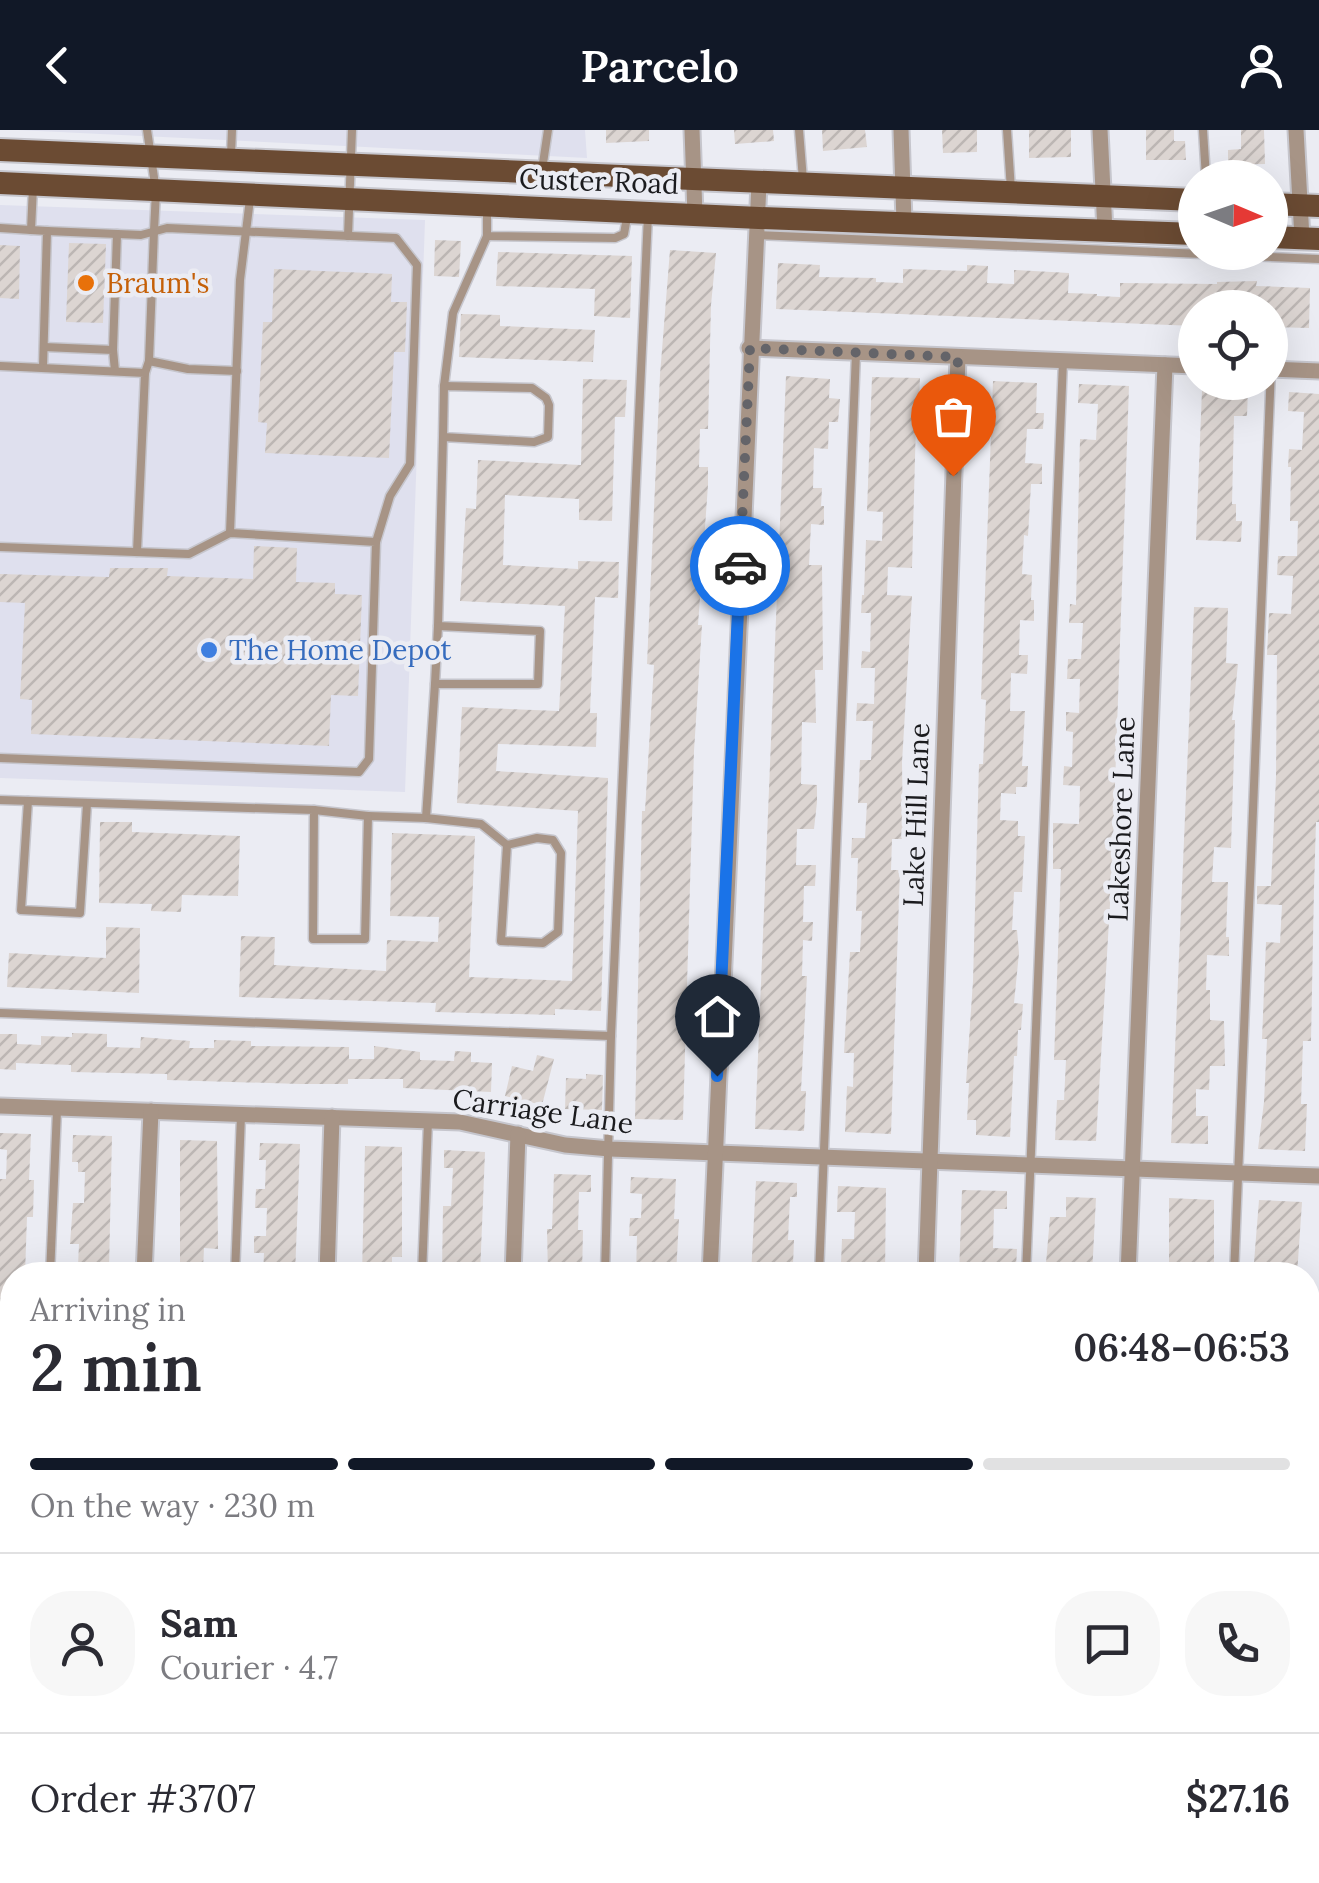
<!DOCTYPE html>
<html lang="en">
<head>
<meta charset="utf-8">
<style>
	:root { --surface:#fff; --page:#f7f7f7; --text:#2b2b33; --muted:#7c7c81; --line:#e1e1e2; --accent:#111827 }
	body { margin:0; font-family:Lora,serif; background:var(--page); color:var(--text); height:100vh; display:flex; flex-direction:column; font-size:38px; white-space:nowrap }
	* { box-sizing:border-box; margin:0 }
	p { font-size:32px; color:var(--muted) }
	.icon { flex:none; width:55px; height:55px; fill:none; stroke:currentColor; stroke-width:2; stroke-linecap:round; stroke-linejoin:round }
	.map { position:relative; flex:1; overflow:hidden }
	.drawer { position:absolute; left:0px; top:1132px; width:1320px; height:622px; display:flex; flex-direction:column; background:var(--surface); border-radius:40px 40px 0 0; box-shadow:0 10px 40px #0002 }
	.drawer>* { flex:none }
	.needle { width:65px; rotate:92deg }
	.controls { position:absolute; left:1178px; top:30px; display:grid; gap:20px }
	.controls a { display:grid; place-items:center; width:110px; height:110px; border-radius:50%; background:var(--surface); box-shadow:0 10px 40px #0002; font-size:50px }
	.pin { position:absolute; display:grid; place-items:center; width:85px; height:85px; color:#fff; margin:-102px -42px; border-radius:50% 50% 50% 0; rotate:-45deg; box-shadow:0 0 10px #0007 }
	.pin .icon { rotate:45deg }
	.courier { position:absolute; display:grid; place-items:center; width:100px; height:100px; margin:-50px; border:8px solid #1a73e8; border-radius:50%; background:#fff; color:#222; box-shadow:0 2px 12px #0007 }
	.headline em { font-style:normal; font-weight:600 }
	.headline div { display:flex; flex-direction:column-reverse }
	.headline { display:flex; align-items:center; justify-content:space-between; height:170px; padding:0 30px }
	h1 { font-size:65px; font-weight:600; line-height:75px }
	.bar { display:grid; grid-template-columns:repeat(4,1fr); gap:15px 10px; align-content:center; height:120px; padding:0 30px }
	.bar i { height:12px; border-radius:8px; background:var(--line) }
	.bar .active { background:var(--accent) }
	.bar p { grid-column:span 4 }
	.line { display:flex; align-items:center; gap:25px; padding:0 30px; border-top:2px solid var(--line) }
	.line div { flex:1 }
	.round { display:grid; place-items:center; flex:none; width:105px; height:105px; border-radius:40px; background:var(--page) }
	header { display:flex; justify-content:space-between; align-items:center; height:130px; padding:0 30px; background:var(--accent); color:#fff; font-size:45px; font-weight:600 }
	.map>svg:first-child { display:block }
	.built { fill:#dfe0ee }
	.park { fill:url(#park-tufts) }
	.building { fill:url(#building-hatch) }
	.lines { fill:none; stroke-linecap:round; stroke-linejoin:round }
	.lane-casing { stroke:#c6c6cd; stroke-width:11 }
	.street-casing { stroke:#c6c6cd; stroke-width:19 }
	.secondary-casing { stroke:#c6c6cd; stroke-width:24 }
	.primary-casing { stroke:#c6c6cd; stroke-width:26 }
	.lane { stroke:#a79486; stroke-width:8 }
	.street { stroke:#a79486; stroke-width:15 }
	.secondary { stroke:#846955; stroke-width:20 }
	.primary { stroke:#6b4b33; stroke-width:22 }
	.done { stroke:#646469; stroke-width:10; stroke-dasharray:0 18 }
	.route { stroke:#1a73e8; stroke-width:12 }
	.food-dot { fill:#e8710a; stroke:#ebecf3; stroke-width:4 }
	.shop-dot { fill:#3f7fe0; stroke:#ebecf3; stroke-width:4 }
	.labels { text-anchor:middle; stroke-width:9; stroke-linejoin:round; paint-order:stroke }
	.street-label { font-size:28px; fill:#1b1b1e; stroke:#ebecf3 }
	.food-label { font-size:28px; fill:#c56008; stroke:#ebecf3; text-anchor:start }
	.shop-label { font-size:28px; fill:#366cbe; stroke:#ebecf3; text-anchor:start }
</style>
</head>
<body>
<header><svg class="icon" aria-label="back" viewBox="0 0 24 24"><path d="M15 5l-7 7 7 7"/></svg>Parcelo<svg class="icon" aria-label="person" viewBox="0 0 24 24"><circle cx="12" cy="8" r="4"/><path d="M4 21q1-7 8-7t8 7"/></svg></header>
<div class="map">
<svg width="1319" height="1753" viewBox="0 0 1319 1753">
	<defs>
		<pattern id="park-tufts" width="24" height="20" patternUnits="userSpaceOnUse" patternTransform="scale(2.5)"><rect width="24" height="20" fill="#bfc59c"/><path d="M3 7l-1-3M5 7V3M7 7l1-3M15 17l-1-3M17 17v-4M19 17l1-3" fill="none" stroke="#a4a986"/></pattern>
		<pattern id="building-hatch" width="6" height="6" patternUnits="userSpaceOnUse" patternTransform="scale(2.5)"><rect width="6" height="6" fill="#dcd5d2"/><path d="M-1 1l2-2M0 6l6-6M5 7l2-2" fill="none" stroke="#bcb6b4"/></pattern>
	</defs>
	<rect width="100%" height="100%" fill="#ebecf3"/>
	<g class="built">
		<path d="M 18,0 L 585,0 L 587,28 L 245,11 Z"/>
		<path d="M 0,75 L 425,90 L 405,662 L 0,648 Z"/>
	</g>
	<path class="park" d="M 530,1742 L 870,1742 L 880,1753 L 529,1753 Z"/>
	<g class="building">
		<path d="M 606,0 L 649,0 L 649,11 L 606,13 Z"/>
		<path d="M 734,0 L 773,0 L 774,11 L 735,14 Z"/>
		<path d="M 822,0 L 865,0 L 867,17 L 823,21 Z"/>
		<path d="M 942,0 L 977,0 L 977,22 L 943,23 Z"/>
		<path d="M 1029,0 L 1071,0 L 1071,27 L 1029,28 Z"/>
		<path d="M 1146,0 L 1174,0 L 1174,11 L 1185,11 L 1186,30 L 1146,30 Z"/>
		<path d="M 1241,0 L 1264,0 L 1265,34 L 1228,35 L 1228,20 L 1241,19 Z"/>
		<path d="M 435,110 L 461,111 L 459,147 L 434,146 Z"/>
		<path d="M 69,113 L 106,114 L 103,193 L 66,192 Z"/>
		<path d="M 0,115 L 20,116 L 19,169 L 0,168 Z"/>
		<path d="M 670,120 L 716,123 L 711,175 L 708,299 L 700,299 L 699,337 L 708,337 L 708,355 L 698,495 L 702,495 L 694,621 L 683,990 L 635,989 L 642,681 L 645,681 L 654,535 L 647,534 L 660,245 Z"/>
		<path d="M 498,122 L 632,126 L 630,188 L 594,186 L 595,159 L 496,156 Z"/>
		<path d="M 778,133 L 820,135 L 819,147 L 876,148 L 876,152 L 903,153 L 903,139 L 967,141 L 967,135 L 988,136 L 987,153 L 1014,154 L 1014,140 L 1069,143 L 1068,163 L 1097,164 L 1097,166 L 1120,167 L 1120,153 L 1217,154 L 1217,152 L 1257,151 L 1256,156 L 1310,158 L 1309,198 L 1270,197 L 1270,178 L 1195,178 L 1195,196 L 776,179 Z"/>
		<path d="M 274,139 L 392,144 L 391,172 L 407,172 L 405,222 L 394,222 L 389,328 L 265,323 L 267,293 L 258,292 L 263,192 L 272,192 Z"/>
		<path d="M 461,184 L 500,185 L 500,196 L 595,200 L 593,232 L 459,227 Z"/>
		<path d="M 786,246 L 830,249 L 829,268 L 840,269 L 838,292 L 829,292 L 828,319 L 814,318 L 813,358 L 822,358 L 821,376 L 824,376 L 824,395 L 811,394 L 809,435 L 822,435 L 823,540 L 815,540 L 816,593 L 802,592 L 801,654 L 817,655 L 817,672 L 814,699 L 797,699 L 796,735 L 816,735 L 815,756 L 804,756 L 803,792 L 813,792 L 812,811 L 803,810 L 802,846 L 807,846 L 801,961 L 806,961 L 804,1001 L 755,999 Z"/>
		<path d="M 872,247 L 920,248 L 918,292 L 916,292 L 912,438 L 888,437 L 887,465 L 912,466 L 902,632 L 903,709 L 892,709 L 891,740 L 900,740 L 891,1004 L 845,1002 L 847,956 L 853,957 L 854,923 L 844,923 L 850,822 L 860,822 L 862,781 L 856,781 L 858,728 L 851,728 L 852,708 L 865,708 L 867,673 L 858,673 L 860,630 L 871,630 L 873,591 L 856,591 L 857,573 L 874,574 L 875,538 L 861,538 L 862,521 L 870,522 L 871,483 L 861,483 L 862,465 L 864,465 L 866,410 L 882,411 L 883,382 L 867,381 Z"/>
		<path d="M 583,249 L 627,250 L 625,287 L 615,287 L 612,391 L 579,390 L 579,369 L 505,365 L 503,435 L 578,439 L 578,431 L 619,432 L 618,468 L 595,467 L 590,583 L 597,583 L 596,617 L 498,614 L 496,641 L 608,648 L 601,881 L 555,879 L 555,885 L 435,882 L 436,873 L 239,867 L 241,806 L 275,807 L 274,835 L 386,841 L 387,810 L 438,812 L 439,787 L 390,786 L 392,703 L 475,706 L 469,847 L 572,851 L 578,681 L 457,673 L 462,577 L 559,581 L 565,476 L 460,471 L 466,378 L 476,379 L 478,330 L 581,335 Z"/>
		<path d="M 993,251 L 1037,253 L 1036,283 L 1044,283 L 1043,299 L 1027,299 L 1025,333 L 1042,334 L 1042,354 L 1031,354 L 1028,406 L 1024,405 L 1022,444 L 1032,445 L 1031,470 L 1034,470 L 1034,491 L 1020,490 L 1019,525 L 1028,525 L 1027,544 L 1011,543 L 1010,581 L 1025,581 L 1022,636 L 1028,636 L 1027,657 L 1016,657 L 1016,664 L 1001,663 L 1000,690 L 1018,691 L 1018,706 L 1025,706 L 1022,762 L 1014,762 L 1012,800 L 1017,800 L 1019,823 L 1014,873 L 1023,874 L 1021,900 L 1018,900 L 1017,926 L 1014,926 L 1010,1007 L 976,1005 L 976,990 L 967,990 L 969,953 L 966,953 L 973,851 L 979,634 L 983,634 L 986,570 L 981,569 Z"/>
		<path d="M 1079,254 L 1129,256 L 1112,740 L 1096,1011 L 1055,1010 L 1057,970 L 1064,970 L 1066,930 L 1054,930 L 1061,739 L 1053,739 L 1053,693 L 1079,694 L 1080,656 L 1063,655 L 1064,636 L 1072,637 L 1073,602 L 1066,601 L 1066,582 L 1079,583 L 1080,549 L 1067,549 L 1068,529 L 1081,529 L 1083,493 L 1069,493 L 1070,474 L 1076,475 L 1080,309 L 1096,310 L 1098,274 L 1078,273 Z"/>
		<path d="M 1202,260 L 1248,260 L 1247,286 L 1234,286 L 1232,374 L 1236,374 L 1236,391 L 1242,391 L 1241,412 L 1196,410 Z"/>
		<path d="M 1289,262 L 1319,264 L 1319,692 L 1316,692 L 1314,758 L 1311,911 L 1303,911 L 1301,974 L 1307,974 L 1305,1021 L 1258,1019 L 1264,972 L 1267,909 L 1262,909 L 1266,812 L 1280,813 L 1282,775 L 1257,774 L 1257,756 L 1271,756 L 1276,647 L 1277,525 L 1267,525 L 1269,483 L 1291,484 L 1293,446 L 1277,445 L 1278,426 L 1297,426 L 1298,391 L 1290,391 L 1291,337 L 1288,337 L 1289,319 L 1302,320 L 1304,282 L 1288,281 Z"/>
		<path d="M 254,416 L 297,418 L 296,452 L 335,453 L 335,464 L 362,465 L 358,566 L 331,565 L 329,616 L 31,604 L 32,570 L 20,569 L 25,473 L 0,472 L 0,444 L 109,447 L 110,438 L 168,438 L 167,446 L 253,449 Z"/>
		<path d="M 1194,477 L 1228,478 L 1226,533 L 1238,534 L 1232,590 L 1235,590 L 1231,718 L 1214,717 L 1212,752 L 1228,752 L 1226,807 L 1229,807 L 1229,826 L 1207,825 L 1206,860 L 1210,860 L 1210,890 L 1224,891 L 1225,936 L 1210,936 L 1209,960 L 1196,959 L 1196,986 L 1208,986 L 1208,1014 L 1171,1013 Z"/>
		<path d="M 100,692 L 132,692 L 132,702 L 240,706 L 238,766 L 182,765 L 181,782 L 151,781 L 152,774 L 99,773 Z"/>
		<path d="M 106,797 L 140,798 L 139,863 L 7,857 L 9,823 L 106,828 Z"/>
		<path d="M 72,903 L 107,904 L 107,917 L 140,918 L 141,907 L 190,911 L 189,918 L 214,918 L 214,910 L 251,911 L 251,916 L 349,917 L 349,929 L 374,929 L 374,916 L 420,922 L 420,930 L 454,931 L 455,921 L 471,922 L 471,932 L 492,933 L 491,962 L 403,958 L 403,949 L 348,949 L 348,954 L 300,954 L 167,950 L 167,944 L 71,942 L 71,935 L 16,933 L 16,940 L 0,939 L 0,904 L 17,904 L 17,914 L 41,915 L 41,906 L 72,907 Z"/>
		<path d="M 537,925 L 554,929 L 542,975 L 505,966 L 512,936 L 533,941 Z"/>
		<path d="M 586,944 L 603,945 L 602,980 L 565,979 L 566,948 L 586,949 Z"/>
		<path d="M 0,1003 L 31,1004 L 29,1050 L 34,1050 L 33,1087 L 27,1087 L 25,1145 L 12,1145 L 12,1419 L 0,1418 L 0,1049 L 6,1049 L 7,1020 L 0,1019 Z"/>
		<path d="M 73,1005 L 112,1006 L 109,1138 L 78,1136 L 79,1114 L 70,1114 L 73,1073 L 84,1073 L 85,1042 L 78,1042 L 78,1032 L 72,1032 Z"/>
		<path d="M 180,1010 L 217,1011 L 218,1119 L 204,1118 L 203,1140 L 180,1139 Z"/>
		<path d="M 260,1013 L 300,1014 L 295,1145 L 263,1144 L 264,1123 L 254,1123 L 254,1106 L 266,1106 L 267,1078 L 255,1078 L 256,1059 L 265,1059 L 266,1030 L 259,1030 Z"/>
		<path d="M 365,1016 L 402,1017 L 402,1127 L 392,1127 L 392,1145 L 362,1145 Z"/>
		<path d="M 444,1020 L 485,1022 L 480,1145 L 452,1145 L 453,1141 L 442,1141 L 443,1076 L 451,1076 L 453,1038 L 444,1038 Z"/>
		<path d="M 554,1044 L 591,1045 L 591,1062 L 579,1062 L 578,1100 L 583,1100 L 582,1145 L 548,1145 L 547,1099 L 552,1099 Z"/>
		<path d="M 631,1047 L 676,1049 L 674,1089 L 679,1089 L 676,1145 L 636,1145 L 637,1106 L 629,1106 L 630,1088 L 641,1088 L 642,1064 L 630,1063 Z"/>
		<path d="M 756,1051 L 797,1053 L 797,1067 L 790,1067 L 788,1110 L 794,1110 L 793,1134 L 780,1134 L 779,1145 L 751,1145 Z"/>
		<path d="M 838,1056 L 886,1058 L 885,1145 L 850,1145 L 851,1133 L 841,1133 L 842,1109 L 854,1109 L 855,1082 L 837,1082 Z"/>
		<path d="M 962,1060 L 1007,1061 L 1007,1079 L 994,1079 L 993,1118 L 1017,1119 L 1016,1137 L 991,1136 L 991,1145 L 959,1145 Z"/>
		<path d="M 1066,1067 L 1096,1068 L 1092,1145 L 1045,1145 L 1050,1087 L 1066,1087 Z"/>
		<path d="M 1169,1068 L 1214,1070 L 1214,1145 L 1169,1145 Z"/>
		<path d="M 1259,1070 L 1302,1072 L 1297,1145 L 1253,1145 Z"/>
		<path d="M 0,1444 L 12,1444 L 10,1652 L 0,1652 Z"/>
	</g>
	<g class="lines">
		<defs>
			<g id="lane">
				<path d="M 799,0 L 803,50"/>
				<path d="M 1007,0 L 1011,60"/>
				<path d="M 1203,0 L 1206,48"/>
				<path d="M 231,25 L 232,0"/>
				<path d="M 542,40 L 548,0"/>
				<path d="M 33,57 L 31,100 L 47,101 L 43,237"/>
				<path d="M 487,81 L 487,106 L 615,108 L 624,104 L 627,87"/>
				<path d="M 0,98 L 31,100"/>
				<path d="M 47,101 L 141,105 L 167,98 L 396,108 L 417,135 L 410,334 L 390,366 L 376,412"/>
				<path d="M 758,105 L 1319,129"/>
				<path d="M 348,106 L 352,0"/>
				<path d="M 44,217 L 113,220 L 115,241"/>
				<path d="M 113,220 L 117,104"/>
				<path d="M 149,231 L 188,239 L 237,241"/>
				<path d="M 0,236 L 145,243 L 137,422"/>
				<path d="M 145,243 L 149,231 L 154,101 L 156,61 L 147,0"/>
				<path d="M 444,256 L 453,183 L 487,106"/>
				<path d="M 443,307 L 444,256 L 532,258 L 546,268 L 549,275 L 548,307 L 534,312 L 443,307 L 438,496 L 540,501 L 538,554 L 435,554 L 426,688 L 481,694 L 507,715 L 501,811 L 543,813 L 558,802 L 561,723 L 553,710 L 537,708 L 507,715"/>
				<path d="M 230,403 L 240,150 L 250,69"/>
				<path d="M 0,417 L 189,424 L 230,403 L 376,412 L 369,629 L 359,642 L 0,628"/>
				<path d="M 435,554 L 438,496"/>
				<path d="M 0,670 L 314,680 L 313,809 L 365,809 L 368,686 L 426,688"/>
				<path d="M 28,671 L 21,780 L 80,783 L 87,674"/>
				<path d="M 314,680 L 368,686"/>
				<path d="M 0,883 L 611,906"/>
				<path d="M 50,1145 L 57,980"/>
				<path d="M 235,1145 L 241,985"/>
				<path d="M 422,1145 L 428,991"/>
				<path d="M 605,1145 L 611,906 L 648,85"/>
				<path d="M 819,1145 L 856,223"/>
				<path d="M 1026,1145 L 1063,231"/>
				<path d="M 1234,1145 L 1271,239"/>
				<path d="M 26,1753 L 26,1742"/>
				<path d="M 212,1753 L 213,1742"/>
				<path d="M 398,1753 L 398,1742"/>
				<path d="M 1000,1753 L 1001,1742"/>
				<path d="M 1212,1753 L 1212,1742"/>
			</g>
			<g id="street">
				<path d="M 692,0 L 695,85"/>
				<path d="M 901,0 L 904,92"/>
				<path d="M 1100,0 L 1105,101"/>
				<path d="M 1296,0 L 1302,108"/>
				<path d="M 749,218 L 1195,236"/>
				<path d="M 1270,239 L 1319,241"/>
				<path d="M 0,976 L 460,992 L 565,1015 L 610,1019 L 1319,1046"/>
				<path d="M 144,1145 L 151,981"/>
				<path d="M 327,1145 L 332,987"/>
				<path d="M 513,1145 L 518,1004"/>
				<path d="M 710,1145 L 759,53"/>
				<path d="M 926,1145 L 958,227"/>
				<path d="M 1128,1145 L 1165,235"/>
				<path d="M 1317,1741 L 1319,1687"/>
				<path d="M 118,1753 L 119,1742"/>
				<path d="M 305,1753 L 305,1742"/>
				<path d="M 520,1753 L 520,1742"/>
				<path d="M 1105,1753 L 1106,1742"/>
			</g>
			<g id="secondary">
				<path d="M 0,1685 L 12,1685"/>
				<path d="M 885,1742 L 895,1753"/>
				<path d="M 1292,1753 L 1319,1740"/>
			</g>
			<g id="primary">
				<path d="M 0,20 L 1195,70"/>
				<path d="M 0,53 L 759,88 L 1195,104"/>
				<path d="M 1270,74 L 1319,76"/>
				<path d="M 1270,107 L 1319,109"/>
			</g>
		</defs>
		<use href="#lane" class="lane-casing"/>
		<use href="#street" class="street-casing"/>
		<use href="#secondary" class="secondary-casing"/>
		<use href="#primary" class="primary-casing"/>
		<use href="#lane" class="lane"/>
		<use href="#street" class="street"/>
		<use href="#secondary" class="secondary"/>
		<use href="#primary" class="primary"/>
	</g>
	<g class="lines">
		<path class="done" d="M 740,436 L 750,218 L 958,227 L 953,346"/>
		<path class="route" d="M 717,946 L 740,436"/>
	</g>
	<circle class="food-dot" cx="86" cy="153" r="10"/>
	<circle class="shop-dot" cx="209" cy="520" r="10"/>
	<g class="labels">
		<g class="street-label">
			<text transform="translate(599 51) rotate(2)" y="10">Custer Road</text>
			<text transform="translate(916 685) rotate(-88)" y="10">Lake Hill Lane</text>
			<text transform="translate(1121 689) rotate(-88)" y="10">Lakeshore Lane</text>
			<text transform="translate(543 981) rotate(8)" y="10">Carriage Lane</text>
		</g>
		<g class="food-label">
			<text x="106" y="163">Braum's</text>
		</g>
		<g class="shop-label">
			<text x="229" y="530">The Home Depot</text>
		</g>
	</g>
</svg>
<div class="controls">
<a><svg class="needle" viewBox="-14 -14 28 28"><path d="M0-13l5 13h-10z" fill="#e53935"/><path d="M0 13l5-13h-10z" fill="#7c7c81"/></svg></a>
<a><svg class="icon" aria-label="locate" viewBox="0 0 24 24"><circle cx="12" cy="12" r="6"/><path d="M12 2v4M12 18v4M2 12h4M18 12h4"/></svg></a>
</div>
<div class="pin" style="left:953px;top:346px;background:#ea580c"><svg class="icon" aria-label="bag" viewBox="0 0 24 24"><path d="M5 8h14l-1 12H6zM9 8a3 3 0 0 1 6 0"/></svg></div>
<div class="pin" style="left:717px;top:946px;background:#1f2937"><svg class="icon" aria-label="home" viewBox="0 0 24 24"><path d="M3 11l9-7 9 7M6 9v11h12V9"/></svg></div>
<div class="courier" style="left:740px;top:436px"><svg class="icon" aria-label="car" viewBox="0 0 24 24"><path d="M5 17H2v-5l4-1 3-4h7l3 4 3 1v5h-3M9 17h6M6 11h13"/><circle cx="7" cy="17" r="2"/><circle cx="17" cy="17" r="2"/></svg></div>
<section class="drawer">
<div class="headline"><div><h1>2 min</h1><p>Arriving in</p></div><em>06:48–06:53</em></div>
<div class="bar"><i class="active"></i><i class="active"></i><i class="active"></i><i></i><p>On the way · 230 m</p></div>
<div class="line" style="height:180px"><a class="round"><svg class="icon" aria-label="person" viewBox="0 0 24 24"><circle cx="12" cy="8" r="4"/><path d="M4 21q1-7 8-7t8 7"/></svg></a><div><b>Sam</b><p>Courier · 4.7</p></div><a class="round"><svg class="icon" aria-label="chat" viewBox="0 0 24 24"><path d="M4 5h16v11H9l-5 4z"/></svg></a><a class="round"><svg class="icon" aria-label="phone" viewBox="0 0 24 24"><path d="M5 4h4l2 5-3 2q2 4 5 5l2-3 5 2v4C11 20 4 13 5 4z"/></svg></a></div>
<div class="line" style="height:130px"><div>Order #3707</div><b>$27.16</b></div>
</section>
</div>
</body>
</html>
